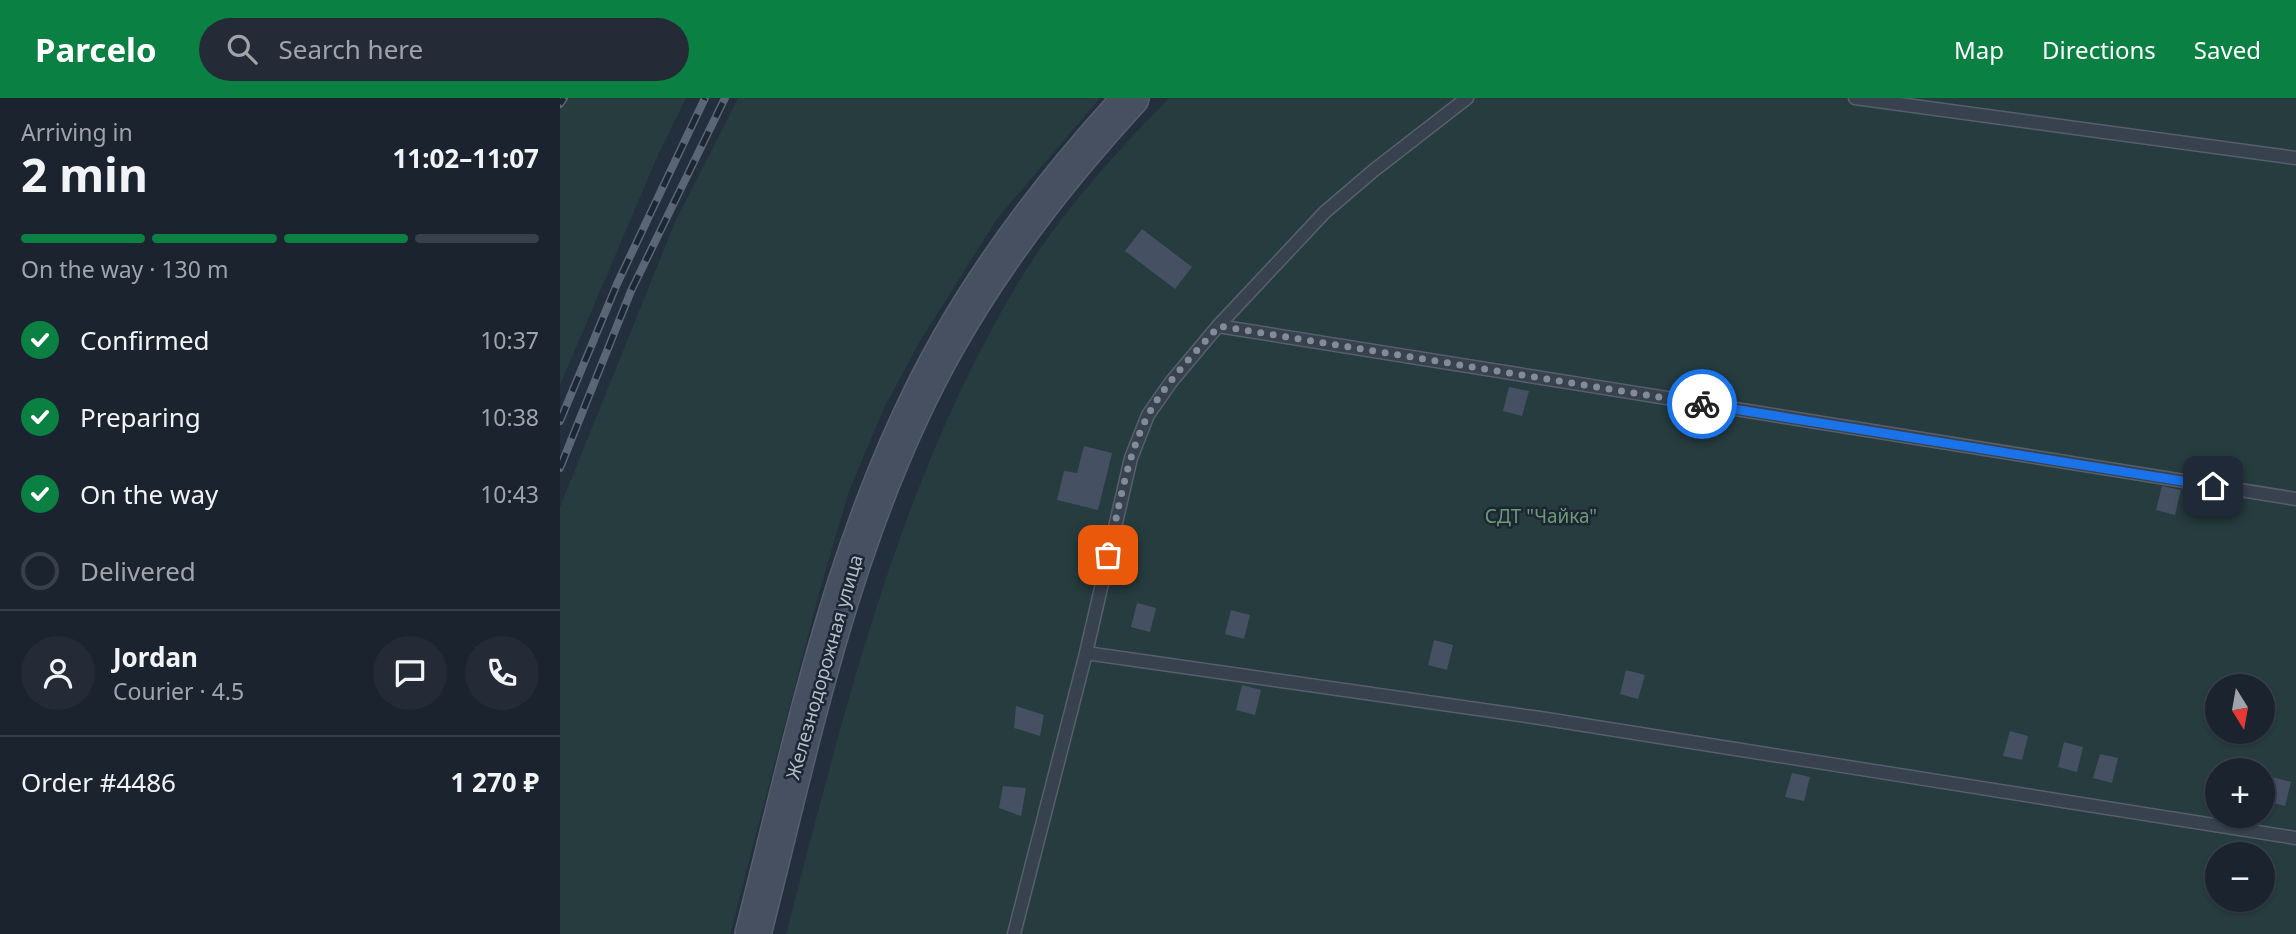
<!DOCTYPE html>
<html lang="en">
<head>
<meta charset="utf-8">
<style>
	:root { --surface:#1b232e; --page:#242b36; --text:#f1f3f6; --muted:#a0a4aa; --line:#39404a; --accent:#0b8043 }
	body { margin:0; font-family:"Noto Sans",sans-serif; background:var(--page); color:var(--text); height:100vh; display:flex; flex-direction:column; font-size:26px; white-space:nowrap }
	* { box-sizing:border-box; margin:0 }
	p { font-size:23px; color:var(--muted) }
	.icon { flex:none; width:38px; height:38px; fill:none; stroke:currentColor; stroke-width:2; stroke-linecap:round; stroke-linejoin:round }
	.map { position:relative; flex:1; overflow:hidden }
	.side { display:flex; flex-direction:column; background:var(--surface); width:560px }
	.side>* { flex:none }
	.needle { width:46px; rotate:169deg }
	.fabs { position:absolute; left:1645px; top:576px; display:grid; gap:14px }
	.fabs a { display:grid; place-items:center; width:70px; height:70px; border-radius:50%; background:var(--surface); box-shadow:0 2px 5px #0004,0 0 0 2px var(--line); font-size:35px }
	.pin { position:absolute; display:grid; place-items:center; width:60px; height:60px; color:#fff; margin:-30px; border-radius:14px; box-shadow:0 4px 10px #0006 }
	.courier { position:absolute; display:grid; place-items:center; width:70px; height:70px; margin:-35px; border:5px solid #1a73e8; border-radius:50%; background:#fff; color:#222; box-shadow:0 2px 9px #0007 }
	.overview em { font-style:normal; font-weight:700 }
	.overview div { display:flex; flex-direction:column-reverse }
	.overview { display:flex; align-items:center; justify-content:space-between; height:119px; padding:0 21px }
	h1 { font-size:46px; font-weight:700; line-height:52px }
	.bar { display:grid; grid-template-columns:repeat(4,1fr); gap:10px 7px; align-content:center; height:84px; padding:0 21px }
	.bar i { height:9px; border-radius:5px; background:var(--line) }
	.bar .on { background:var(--accent) }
	.bar p { grid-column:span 4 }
	.line { display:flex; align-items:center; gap:18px; padding:0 21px; border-top:2px solid var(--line) }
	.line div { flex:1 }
	.round { display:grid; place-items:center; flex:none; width:74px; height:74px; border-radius:37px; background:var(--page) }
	ol { padding:0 21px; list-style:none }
	li { display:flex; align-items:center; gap:21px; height:77px }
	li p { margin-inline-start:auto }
	li .icon { padding:7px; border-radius:50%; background:var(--accent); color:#fff; stroke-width:4 }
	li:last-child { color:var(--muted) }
	li i { width:38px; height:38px; border:4px solid var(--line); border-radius:50% }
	header { display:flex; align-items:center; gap:42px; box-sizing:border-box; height:98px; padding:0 35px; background:var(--accent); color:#fff }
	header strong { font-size:33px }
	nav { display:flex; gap:38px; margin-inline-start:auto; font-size:24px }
	.search { width:490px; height:63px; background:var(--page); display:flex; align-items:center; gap:18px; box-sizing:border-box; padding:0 24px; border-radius:38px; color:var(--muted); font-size:26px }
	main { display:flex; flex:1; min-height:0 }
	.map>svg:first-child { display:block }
	.green { fill:#263c3f; fill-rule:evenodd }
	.building { fill:#455162 }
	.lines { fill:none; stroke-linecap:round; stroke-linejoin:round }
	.service-casing { stroke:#565f6c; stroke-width:15 }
	.secondary-casing { stroke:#565f6c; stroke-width:38 }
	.service { stroke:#38414e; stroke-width:12 }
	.secondary { stroke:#465061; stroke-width:35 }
	.rail-casing { stroke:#5a6575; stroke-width:8 }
	.rail { stroke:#1d2633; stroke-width:5; stroke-dasharray:16; stroke-linecap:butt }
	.done { stroke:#828b98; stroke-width:7; stroke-dasharray:0 12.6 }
	.route { stroke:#1a73e8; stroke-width:9 }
	.labels { text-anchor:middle; stroke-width:5; stroke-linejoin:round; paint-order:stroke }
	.park-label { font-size:19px; fill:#6b9a76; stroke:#1d2633 }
	.street-label { font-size:19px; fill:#b4bcc9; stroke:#1d2633 }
</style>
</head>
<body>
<header>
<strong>Parcelo</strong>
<div class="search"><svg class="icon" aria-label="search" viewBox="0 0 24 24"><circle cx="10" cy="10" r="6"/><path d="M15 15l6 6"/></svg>Search here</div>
<nav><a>Map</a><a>Directions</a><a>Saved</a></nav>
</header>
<main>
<section class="side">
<div class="overview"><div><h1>2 min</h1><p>Arriving in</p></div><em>11:02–11:07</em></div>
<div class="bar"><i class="on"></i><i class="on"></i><i class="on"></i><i></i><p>On the way · 130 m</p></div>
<ol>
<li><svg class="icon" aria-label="check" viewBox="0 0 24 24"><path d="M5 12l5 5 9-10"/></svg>Confirmed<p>10:37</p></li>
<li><svg class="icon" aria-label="check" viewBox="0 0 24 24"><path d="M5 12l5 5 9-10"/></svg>Preparing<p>10:38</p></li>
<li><svg class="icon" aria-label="check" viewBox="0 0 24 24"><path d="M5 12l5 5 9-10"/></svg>On the way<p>10:43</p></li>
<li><i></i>Delivered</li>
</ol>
<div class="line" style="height:126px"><a class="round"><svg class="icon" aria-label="person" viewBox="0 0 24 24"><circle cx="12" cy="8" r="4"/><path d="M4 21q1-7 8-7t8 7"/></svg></a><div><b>Jordan</b><p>Courier · 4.5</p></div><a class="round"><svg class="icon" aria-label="chat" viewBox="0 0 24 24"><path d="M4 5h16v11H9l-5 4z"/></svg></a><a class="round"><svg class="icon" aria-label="phone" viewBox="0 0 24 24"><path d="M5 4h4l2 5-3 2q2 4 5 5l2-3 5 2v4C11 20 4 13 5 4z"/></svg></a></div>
<div class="line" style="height:91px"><div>Order #4486</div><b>1 270 ₽</b></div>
</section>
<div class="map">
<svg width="1736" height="836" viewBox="0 0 1736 836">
	<rect width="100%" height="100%" fill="#242f3e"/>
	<g class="green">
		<path d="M 0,0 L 126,0 L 98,57 L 0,287 Z"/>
		<path d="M 178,0 L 540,0 L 437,121 L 359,245 L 324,310 L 289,393 L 261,488 L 170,836 L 0,836 L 0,409 L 115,124 Z"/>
		<path d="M 609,0 L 1736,0 L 1736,836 L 226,836 C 285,611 339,381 461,180 C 502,113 555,56 609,0 ZM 1657,588 L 1703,588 L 1703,634 L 1657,634 ZM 1657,672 L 1703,672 L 1703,718 L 1657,718 ZM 1657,756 L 1703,756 L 1703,802 L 1657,802 Z"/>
	</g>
	<g class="building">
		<path d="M 582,131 L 632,169 L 615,191 L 565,153 Z"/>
		<path d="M 949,289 L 969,293 L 962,318 L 943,313 Z"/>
		<path d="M 524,348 L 552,355 L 538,412 L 497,402 L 504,373 L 517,375 Z"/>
		<path d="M 1602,388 L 1621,392 L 1615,417 L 1596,412 Z"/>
		<path d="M 577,505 L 596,510 L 590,534 L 571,529 Z"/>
		<path d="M 671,512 L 690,517 L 684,541 L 665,536 Z"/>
		<path d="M 874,542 L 893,547 L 887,572 L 868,567 Z"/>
		<path d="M 1066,572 L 1085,577 L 1078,601 L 1060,596 Z"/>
		<path d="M 682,587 L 701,592 L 695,617 L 676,612 Z"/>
		<path d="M 456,608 L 484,617 L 480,638 L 454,630 Z"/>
		<path d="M 1450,633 L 1468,638 L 1462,662 L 1443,658 Z"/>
		<path d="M 1504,644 L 1523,649 L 1517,674 L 1498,669 Z"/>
		<path d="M 1540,656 L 1558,660 L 1552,685 L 1533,680 Z"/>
		<path d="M 1232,675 L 1250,679 L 1244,703 L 1225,699 Z"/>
		<path d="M 1712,679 L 1731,684 L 1725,708 L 1706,703 Z"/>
		<path d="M 443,688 L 466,690 L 461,718 L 439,710 Z"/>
	</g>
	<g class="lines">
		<defs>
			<g id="service">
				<path d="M 1295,0 L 1736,60"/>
				<path d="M 658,228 L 1736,401"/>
				<path d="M 526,555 L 980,620 L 1736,740"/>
				<path d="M 454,836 L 526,555 L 571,360 L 588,317 L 611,284 L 658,228 L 765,114 L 813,73 L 907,0"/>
			</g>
			<path id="secondary" d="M 193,836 C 244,636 285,427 388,245 C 439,155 501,76 571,0"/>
		</defs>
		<use href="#service" class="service-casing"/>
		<use href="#secondary" class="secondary-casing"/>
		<use href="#service" class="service"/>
		<use href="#secondary" class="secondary"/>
		<defs>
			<g id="rail">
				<path d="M 0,6 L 4,0"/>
				<path d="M 0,323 L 57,186 L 145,0"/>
				<path d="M 0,370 L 71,193 L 165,0"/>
			</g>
		</defs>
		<use href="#rail" class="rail-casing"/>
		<use href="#rail" class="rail"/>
	</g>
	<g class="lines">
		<path class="done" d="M 548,457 C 559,411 566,360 588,317 C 606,284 634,256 659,228 L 1142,306"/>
		<path class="route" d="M 1142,306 L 1653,388"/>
	</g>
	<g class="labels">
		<g class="park-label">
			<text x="981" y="425">СДТ "Чайка"</text>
		</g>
		<g class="street-label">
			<text transform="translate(264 569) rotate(-74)" y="7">Железнодорожная улица</text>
		</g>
	</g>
</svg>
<div class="fabs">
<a><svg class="needle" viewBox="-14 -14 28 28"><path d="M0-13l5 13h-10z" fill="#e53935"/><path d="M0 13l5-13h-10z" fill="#a0a4aa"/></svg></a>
<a>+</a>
<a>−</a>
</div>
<div class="pin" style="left:548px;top:457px;background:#ea580c"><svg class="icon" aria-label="bag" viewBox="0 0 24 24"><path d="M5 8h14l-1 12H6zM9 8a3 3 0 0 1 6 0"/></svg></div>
<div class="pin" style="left:1653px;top:388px;background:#1f2937"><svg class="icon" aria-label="home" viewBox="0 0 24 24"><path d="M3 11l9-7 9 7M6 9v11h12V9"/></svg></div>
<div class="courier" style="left:1142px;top:306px"><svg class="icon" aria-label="bike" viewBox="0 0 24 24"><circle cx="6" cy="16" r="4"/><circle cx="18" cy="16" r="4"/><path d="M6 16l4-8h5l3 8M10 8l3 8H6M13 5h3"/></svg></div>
</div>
</main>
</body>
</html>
